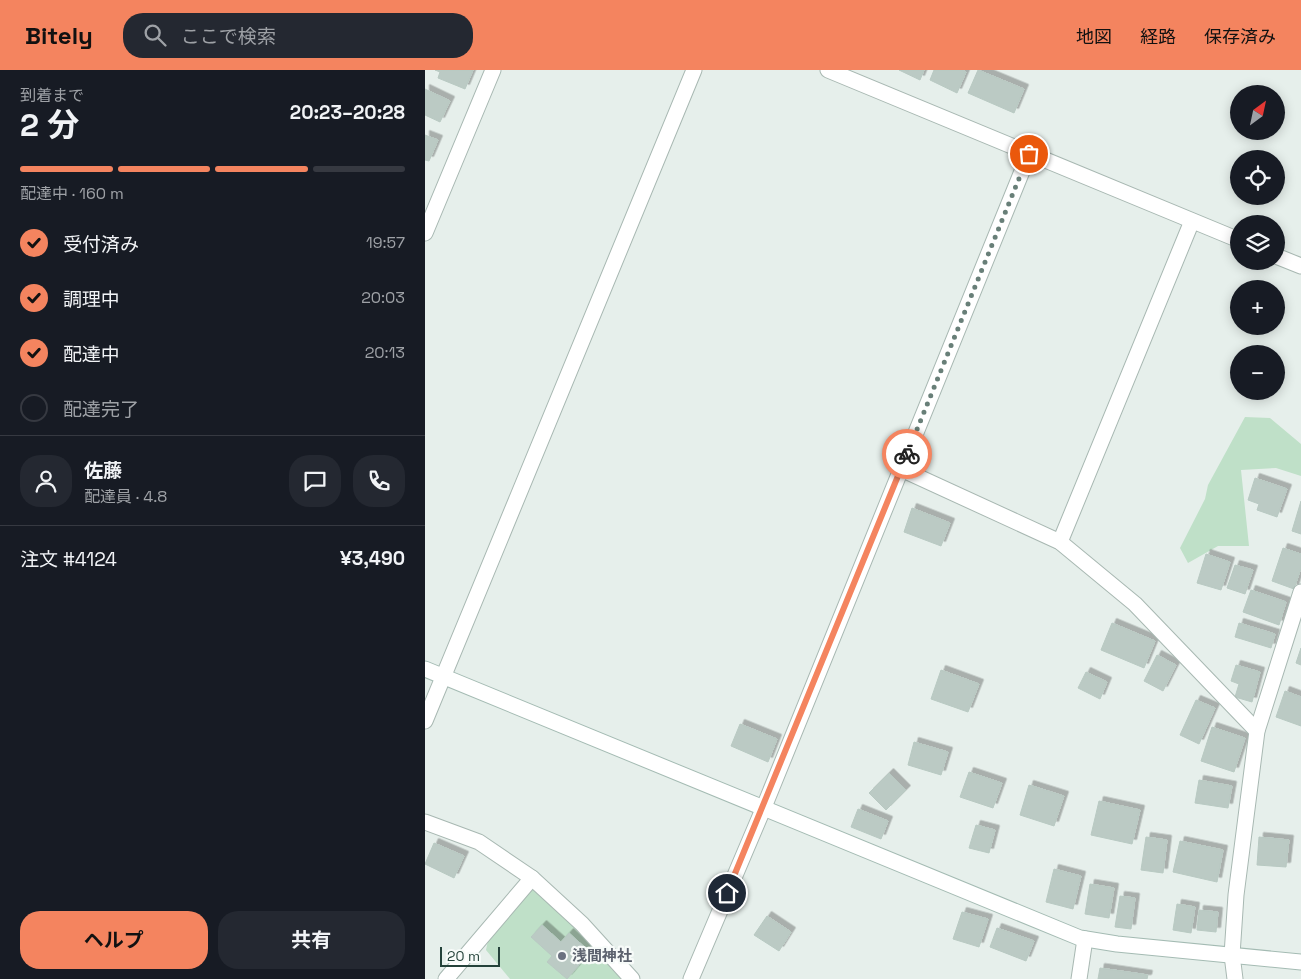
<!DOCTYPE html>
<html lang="ja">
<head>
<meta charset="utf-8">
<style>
	:root { --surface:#171b24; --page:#242831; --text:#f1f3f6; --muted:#9ea1a6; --line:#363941; --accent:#f4845f }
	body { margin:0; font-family:"Space Grotesk","Noto Sans JP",sans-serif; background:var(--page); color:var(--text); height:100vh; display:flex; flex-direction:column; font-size:19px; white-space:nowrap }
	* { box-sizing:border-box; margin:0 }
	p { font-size:16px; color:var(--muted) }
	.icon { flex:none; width:28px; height:28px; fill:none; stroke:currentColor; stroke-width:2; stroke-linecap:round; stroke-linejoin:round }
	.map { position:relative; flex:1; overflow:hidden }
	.sheet { display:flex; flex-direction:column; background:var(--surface); width:425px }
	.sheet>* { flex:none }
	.needle { width:32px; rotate:33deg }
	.buttons { position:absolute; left:805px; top:15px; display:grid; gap:10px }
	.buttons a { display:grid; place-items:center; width:55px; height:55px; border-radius:50%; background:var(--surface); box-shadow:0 2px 12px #0003; font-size:25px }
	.scale { position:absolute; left:15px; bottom:12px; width:60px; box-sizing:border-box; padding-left:5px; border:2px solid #24423a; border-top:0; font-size:14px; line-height:18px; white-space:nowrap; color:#24423a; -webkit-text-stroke:4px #f7fbf9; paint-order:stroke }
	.pin { position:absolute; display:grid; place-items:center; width:42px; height:42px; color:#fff; margin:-21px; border:2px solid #fff; border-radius:50%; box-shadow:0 1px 5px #0007 }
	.courier { position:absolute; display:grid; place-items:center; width:50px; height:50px; margin:-25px; border:4px solid #f4845f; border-radius:50%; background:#fff; color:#222; box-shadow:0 1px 6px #0007 }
	.head em { font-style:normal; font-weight:700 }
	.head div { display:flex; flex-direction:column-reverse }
	.head { display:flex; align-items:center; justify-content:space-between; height:85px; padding:0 20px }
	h1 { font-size:32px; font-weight:700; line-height:38px }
	.bar { display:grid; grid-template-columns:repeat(4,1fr); gap:8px 5px; align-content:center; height:60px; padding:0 20px }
	.bar i { height:6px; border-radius:4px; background:var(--line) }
	.bar .on { background:var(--accent) }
	.bar p { grid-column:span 4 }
	.line { display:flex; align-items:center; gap:12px; padding:0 20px; border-top:1px solid var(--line) }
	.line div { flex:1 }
	.round { display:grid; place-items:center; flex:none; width:52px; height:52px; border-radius:20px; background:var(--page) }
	ol { padding:0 20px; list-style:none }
	li { display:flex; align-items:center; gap:15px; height:55px }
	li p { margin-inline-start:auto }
	li .icon { padding:5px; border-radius:50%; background:var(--accent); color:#111; stroke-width:4 }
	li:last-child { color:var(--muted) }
	li i { width:28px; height:28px; border:2px solid var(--line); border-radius:50% }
	.button { display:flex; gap:10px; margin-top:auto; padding:10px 20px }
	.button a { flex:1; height:58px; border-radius:20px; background:var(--accent); color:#111; font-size:20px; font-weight:700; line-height:58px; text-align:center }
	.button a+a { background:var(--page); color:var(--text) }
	header { display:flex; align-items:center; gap:30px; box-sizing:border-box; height:70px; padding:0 25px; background:var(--accent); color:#111 }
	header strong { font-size:24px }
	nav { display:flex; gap:28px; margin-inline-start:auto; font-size:18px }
	.search { width:350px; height:45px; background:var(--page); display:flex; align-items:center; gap:12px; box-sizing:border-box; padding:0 18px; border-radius:20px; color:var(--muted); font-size:19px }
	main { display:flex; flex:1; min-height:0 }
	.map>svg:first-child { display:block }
	.green { fill:#bfe0c8 }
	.building { fill:#bbcac4; stroke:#b8c9c2; filter:url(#shadow) }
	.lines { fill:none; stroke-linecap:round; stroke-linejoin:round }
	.street-casing { stroke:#a8b8b2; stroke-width:17 }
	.secondary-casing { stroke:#a4bbb3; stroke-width:17 }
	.street { stroke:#fff; stroke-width:15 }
	.secondary { stroke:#fff; stroke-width:15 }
	.done { stroke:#687f78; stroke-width:5; stroke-dasharray:0 9 }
	.route { stroke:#f4845f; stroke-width:6 }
	.worship-dot { fill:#6b7280; stroke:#f7fbf9; stroke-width:2 }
	.labels { text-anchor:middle; stroke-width:4.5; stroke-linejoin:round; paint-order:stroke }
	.worship-label { font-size:15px; font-weight:bold; fill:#5b616d; stroke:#f7fbf9; text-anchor:start }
</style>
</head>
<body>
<header>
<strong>Bitely</strong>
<div class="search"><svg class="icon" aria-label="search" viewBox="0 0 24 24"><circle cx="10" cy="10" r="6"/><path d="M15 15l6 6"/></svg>ここで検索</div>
<nav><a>地図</a><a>経路</a><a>保存済み</a></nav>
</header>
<main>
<section class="sheet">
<div class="head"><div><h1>2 分</h1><p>到着まで</p></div><em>20:23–20:28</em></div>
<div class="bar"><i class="on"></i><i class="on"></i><i class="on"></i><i></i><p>配達中 · 160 m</p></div>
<ol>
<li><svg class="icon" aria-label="check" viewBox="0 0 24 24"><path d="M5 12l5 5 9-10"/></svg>受付済み<p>19:57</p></li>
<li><svg class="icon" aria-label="check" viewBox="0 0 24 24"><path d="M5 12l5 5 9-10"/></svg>調理中<p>20:03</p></li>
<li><svg class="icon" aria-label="check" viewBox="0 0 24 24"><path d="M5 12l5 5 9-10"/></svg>配達中<p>20:13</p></li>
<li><i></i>配達完了</li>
</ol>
<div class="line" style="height:90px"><a class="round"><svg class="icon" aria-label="person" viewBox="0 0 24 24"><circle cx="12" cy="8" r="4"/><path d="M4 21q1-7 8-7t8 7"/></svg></a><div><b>佐藤</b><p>配達員 · 4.8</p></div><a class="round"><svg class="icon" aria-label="chat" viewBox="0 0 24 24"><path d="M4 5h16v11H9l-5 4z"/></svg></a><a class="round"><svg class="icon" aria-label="phone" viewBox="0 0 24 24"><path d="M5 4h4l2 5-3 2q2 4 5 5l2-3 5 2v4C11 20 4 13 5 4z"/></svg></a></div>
<div class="line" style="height:65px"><div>注文 #4124</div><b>¥3,490</b></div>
<div class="button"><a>ヘルプ</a><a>共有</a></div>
</section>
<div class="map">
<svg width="876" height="909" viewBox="0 0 876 909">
	<defs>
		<filter id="shadow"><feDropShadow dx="4.5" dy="-4.5" stdDeviation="0" flood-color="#0004"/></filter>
	</defs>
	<rect width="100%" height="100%" fill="#e6efeb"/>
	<g class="green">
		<path d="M 820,347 L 845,348 L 876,374 L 876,406 L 851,398 L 816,400 L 824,476 L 793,476 L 763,493 L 755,478 L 780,429 L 783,415 Z"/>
		<path d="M 107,808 L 205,909 L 85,909 L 61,880 L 66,856 Z"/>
	</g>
	<g class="building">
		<path d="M 10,0 L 48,0 L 40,19 L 13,8 L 15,2 Z"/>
		<path d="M 474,0 L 499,0 L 495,10 Z"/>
		<path d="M 509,0 L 537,0 L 541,2 L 532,23 L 505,10 Z"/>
		<path d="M 553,0 L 599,19 L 589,43 L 543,23 Z"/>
		<path d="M 0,19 L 25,31 L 15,52 L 0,45 Z"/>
		<path d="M 0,65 L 13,70 L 4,91 L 0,90 Z"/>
		<path d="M 830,408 L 862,419 L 852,447 L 832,440 L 834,434 L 823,430 Z"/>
		<path d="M 876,431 L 876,464 L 867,461 Z"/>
		<path d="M 487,438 L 525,453 L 516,476 L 479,462 Z"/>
		<path d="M 858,478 L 876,484 L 876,498 L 869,519 L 847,511 Z"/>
		<path d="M 781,484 L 805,492 L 796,520 L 772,513 Z"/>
		<path d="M 810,495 L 828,500 L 820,524 L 802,518 Z"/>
		<path d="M 826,520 L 861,532 L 854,555 L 818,542 Z"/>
		<path d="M 687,553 L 730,571 L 719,598 L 676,580 Z"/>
		<path d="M 814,553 L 850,564 L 846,578 L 810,567 Z"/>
		<path d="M 876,578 L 876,595 L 871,593 Z"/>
		<path d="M 732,585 L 751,595 L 738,621 L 719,611 Z"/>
		<path d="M 811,595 L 835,602 L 827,632 L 810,627 L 814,614 L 806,611 Z"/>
		<path d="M 516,600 L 554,614 L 543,642 L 506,629 Z"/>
		<path d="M 661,602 L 682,612 L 675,629 L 653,618 Z"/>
		<path d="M 860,621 L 876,627 L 876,656 L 851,647 Z"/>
		<path d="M 771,630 L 790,638 L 774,674 L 755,665 Z"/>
		<path d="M 315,654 L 352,669 L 343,692 L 306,676 Z"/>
		<path d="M 787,657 L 820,668 L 809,702 L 776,691 Z"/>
		<path d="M 489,672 L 523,682 L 516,705 L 483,695 Z"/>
		<path d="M 544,702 L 577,713 L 568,738 L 535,727 Z"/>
		<path d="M 464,703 L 481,720 L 461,740 L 444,723 Z"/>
		<path d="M 774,710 L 807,716 L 803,738 L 770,733 Z"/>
		<path d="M 604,715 L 639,726 L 629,756 L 595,745 Z"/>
		<path d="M 674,731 L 715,740 L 707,774 L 666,765 Z"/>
		<path d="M 433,739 L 463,751 L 456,769 L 426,757 Z"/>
		<path d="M 551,755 L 570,760 L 564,783 L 544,778 Z"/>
		<path d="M 721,767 L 742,770 L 738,803 L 716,800 Z"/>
		<path d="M 834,767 L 864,770 L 861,797 L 832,795 Z"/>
		<path d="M 755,771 L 798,780 L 792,812 L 748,802 Z"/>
		<path d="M 9,773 L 39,786 L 29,808 L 0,794 Z"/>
		<path d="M 629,799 L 656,806 L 648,839 L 621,832 Z"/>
		<path d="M 665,814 L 689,818 L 684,848 L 660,844 Z"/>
		<path d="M 695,826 L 710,828 L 706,859 L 690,857 Z"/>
		<path d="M 752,834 L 770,837 L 766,863 L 748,860 Z"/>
		<path d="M 774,840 L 793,842 L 791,862 L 772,860 Z"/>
		<path d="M 537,842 L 563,849 L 554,877 L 528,869 Z"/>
		<path d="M 342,846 L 366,862 L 354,881 L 329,865 Z"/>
		<path d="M 117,855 L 136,872 L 144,863 L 165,882 L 142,909 L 122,892 L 127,886 L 106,867 Z"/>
		<path d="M 572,858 L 609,871 L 601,891 L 565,877 Z"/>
		<path d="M 675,898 L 723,905 L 722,909 L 673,909 Z"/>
	</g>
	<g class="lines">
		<defs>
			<g id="street">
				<path d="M 403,0 L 814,170"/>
				<path d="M 0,163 L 68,0"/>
				<path d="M 851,186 L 876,196"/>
				<path d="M 476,399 L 635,472 L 710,534 L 832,661"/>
				<path d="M 635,472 L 767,151"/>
				<path d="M 0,651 L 269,0"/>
				<path d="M 0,752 L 54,772 L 107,808 L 21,909"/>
				<path d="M 107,808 L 157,854 L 207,909"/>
				<path d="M 266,909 L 339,737 L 604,84"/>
				<path d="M 654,909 L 660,869"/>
				<path d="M 810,909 L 807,885 L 811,825 L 832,661 L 876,522"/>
			</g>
			<path id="secondary" d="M 0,599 L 655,868 L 692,874 L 876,892"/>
		</defs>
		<use href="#street" class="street-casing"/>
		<use href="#secondary" class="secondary-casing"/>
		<use href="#street" class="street"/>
		<use href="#secondary" class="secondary"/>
	</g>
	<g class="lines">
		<path class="done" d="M 482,384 L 604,84"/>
		<path class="route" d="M 302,823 L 482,384"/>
	</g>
	<circle class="worship-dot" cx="137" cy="886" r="5"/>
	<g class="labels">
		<g class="worship-label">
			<text x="147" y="891">浅間神社</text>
		</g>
	</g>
</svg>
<div class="buttons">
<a><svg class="needle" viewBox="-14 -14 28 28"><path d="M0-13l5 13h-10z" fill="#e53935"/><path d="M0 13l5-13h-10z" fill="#9ea1a6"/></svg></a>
<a><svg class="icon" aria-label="locate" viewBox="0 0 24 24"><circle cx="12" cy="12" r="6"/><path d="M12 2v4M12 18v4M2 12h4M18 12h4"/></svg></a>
<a><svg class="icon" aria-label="layers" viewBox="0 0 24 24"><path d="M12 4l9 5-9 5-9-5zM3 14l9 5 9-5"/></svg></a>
<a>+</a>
<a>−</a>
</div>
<div class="scale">20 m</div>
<div class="pin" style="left:604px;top:84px;background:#ea580c"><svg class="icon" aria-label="bag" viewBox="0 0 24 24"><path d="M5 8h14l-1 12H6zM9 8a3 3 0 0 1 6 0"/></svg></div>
<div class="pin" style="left:302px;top:823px;background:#1f2937"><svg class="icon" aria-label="home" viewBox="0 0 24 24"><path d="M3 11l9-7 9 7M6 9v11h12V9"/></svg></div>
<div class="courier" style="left:482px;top:384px"><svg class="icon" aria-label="bike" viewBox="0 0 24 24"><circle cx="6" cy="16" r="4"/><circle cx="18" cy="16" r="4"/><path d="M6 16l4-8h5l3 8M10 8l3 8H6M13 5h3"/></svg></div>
</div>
</main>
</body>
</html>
